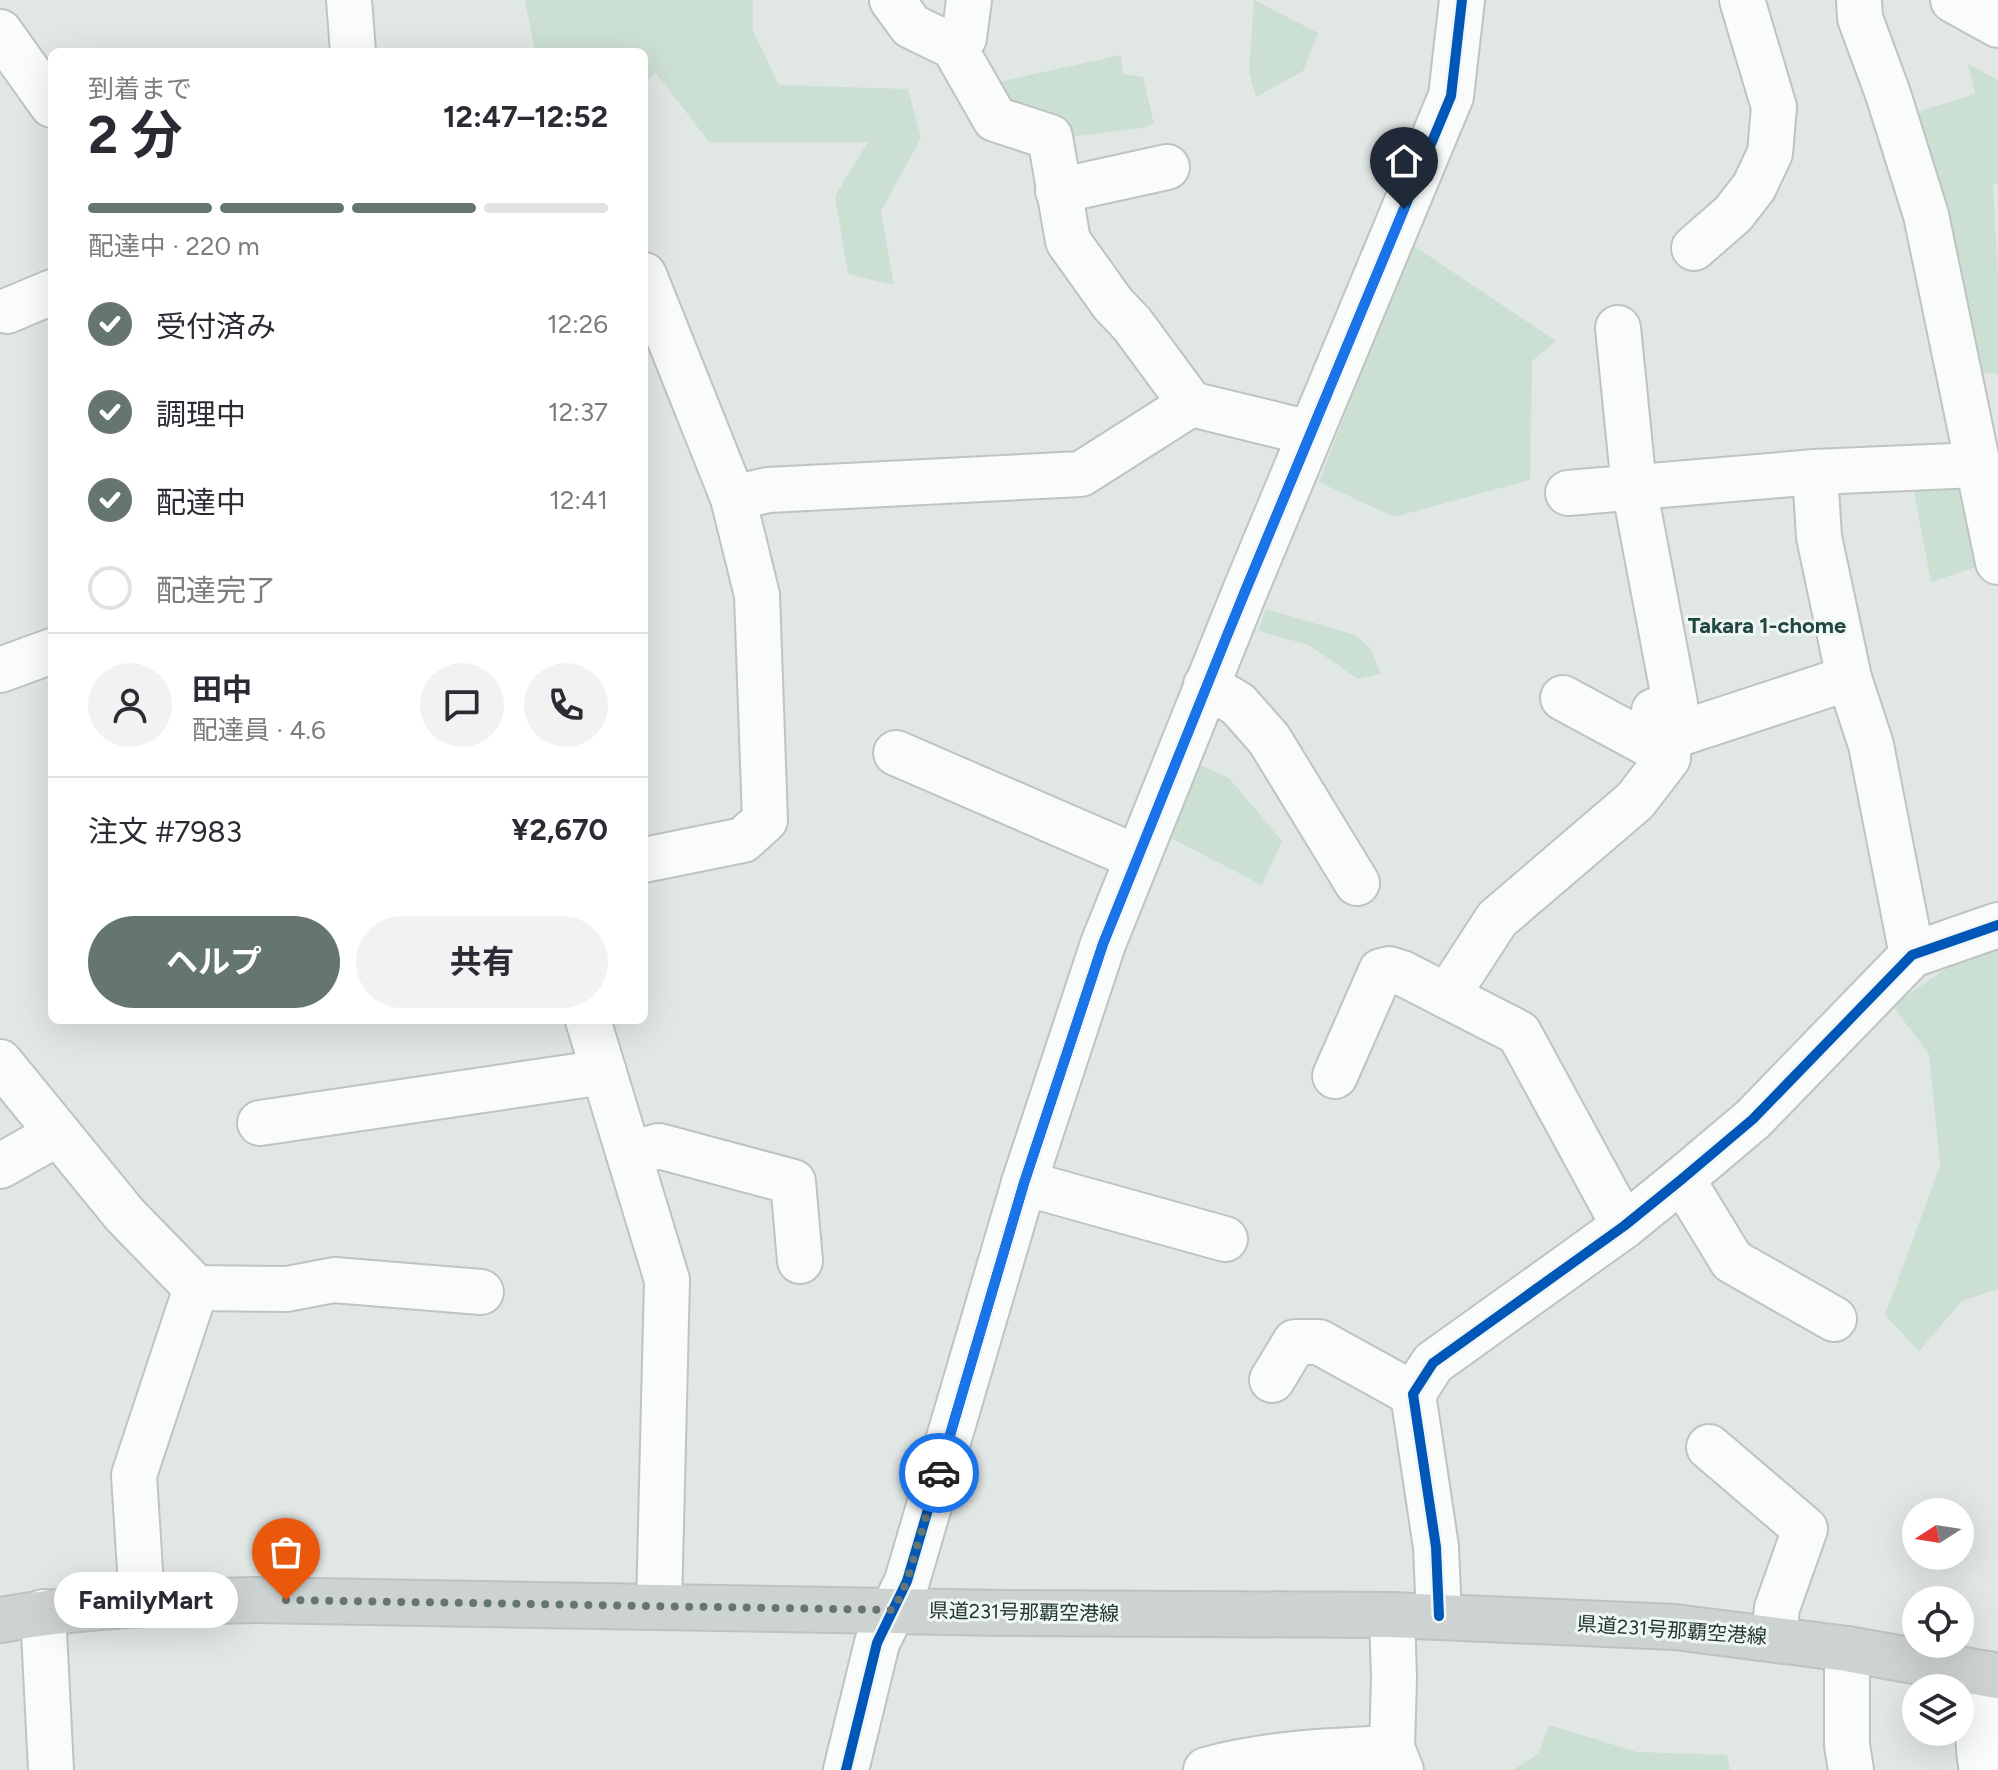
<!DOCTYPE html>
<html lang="ja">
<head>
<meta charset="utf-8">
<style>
	:root { --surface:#fff; --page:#f2f2f3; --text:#2b2b33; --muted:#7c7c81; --line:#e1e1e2; --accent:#657572 }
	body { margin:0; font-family:Figtree,"Noto Sans JP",sans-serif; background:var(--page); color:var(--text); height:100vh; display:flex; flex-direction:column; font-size:30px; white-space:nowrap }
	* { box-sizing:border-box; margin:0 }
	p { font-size:26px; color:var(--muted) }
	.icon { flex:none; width:44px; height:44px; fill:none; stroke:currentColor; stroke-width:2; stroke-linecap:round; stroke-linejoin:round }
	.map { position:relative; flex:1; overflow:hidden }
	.side { position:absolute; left:48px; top:48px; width:600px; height:976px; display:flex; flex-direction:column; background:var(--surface); border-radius:12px; box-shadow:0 8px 32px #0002 }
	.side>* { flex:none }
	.needle { width:52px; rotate:258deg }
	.fabs { position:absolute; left:1902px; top:1498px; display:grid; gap:16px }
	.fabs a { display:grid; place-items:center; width:72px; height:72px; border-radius:50%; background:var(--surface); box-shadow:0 8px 32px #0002; font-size:40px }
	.pin { position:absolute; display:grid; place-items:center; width:68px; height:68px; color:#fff; margin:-82px -34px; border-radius:50% 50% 50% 0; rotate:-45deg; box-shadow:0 0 8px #0007 }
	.pin .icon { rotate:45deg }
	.courier { position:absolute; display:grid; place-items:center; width:80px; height:80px; margin:-40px; border:6px solid #1a73e8; border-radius:50%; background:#fff; color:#222; box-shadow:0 2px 10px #0007 }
	.bubble { position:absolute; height:56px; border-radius:28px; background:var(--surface); box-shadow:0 8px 32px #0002; font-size:26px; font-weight:700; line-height:56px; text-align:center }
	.headline em { font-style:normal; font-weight:700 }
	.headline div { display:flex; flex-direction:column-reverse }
	.headline { display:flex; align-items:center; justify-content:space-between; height:136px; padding:0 40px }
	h1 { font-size:52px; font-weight:700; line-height:60px }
	.bar { display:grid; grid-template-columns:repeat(4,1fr); gap:12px 8px; align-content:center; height:96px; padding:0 40px }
	.bar i { height:10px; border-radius:6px; background:var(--line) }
	.bar .current { background:var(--accent) }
	.bar p { grid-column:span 4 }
	.line { display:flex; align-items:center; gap:20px; padding:0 40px; border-top:2px solid var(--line) }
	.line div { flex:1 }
	.round { display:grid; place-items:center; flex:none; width:84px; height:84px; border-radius:42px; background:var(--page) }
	ol { padding:0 40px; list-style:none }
	li { display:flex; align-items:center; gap:24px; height:88px }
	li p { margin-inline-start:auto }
	li .icon { padding:8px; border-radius:50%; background:var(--accent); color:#fff; stroke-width:4 }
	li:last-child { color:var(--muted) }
	li i { width:44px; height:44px; border:4px solid var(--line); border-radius:50% }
	.cta { display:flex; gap:16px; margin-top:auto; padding:16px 40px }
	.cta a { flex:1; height:92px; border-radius:48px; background:var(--accent); color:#fff; font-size:32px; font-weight:700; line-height:92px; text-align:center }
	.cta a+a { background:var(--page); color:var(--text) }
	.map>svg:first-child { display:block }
	.green { fill:#ccdfd3 }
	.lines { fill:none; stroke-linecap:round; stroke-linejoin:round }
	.minor-casing { stroke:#bec4c2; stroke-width:48 }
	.major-casing { stroke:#bcc3c1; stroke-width:48 }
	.minor { stroke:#fafbfb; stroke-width:44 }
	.major { stroke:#cdd3d2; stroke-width:44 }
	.cycleway-casing { stroke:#eff6f3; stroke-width:15 }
	.cycleway { stroke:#0057b8; stroke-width:10 }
	.done { stroke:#657572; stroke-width:8; stroke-dasharray:0 14.4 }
	.route { stroke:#1a73e8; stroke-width:10 }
	.labels { text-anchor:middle; stroke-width:6; stroke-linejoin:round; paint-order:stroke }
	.street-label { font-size:20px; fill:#223734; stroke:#eff6f3 }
	.neighbourhood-label { font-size:22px; font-weight:bold; fill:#204742; stroke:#eff6f3 }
</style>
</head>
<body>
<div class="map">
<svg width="1998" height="1770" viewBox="0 0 1998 1770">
	<rect width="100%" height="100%" fill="#e1e7e5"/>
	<g class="green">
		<path d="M 525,0 L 753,0 L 753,31 L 779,85 L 908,89 L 921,138 L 881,211 L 894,285 L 848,274 L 835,196 L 868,142 L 709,142 L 656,73 L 644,82 L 644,52 L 535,52 Z"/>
		<path d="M 1254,0 L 1318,33 L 1303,71 L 1256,97 L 1249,72 Z"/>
		<path d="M 1121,55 L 1123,74 L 1143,77 L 1154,124 L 1141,128 L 1062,138 L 1001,106 L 989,84 Z"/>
		<path d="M 1968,64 L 1998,80 L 1998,184 L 1993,185 L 1998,277 L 1998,374 L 1978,373 L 1914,113 L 1975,94 Z"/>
		<path d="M 1411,244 L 1556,341 L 1532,361 L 1530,480 L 1394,517 L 1319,482 Z"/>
		<path d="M 1963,478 L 1982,565 L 1931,582 L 1912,481 Z"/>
		<path d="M 1266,609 L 1355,635 L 1370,648 L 1381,674 L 1358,679 L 1309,645 L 1258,631 Z"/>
		<path d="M 1198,764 L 1229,778 L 1282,841 L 1262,885 L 1167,836 Z"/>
		<path d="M 1998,944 L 1998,1289 L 1962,1301 L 1919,1351 L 1885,1315 L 1940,1166 L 1929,1054 L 1892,1005 L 1968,954 Z"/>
		<path d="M 1549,1725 L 1637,1752 L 1727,1755 L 1730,1770 L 1513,1770 L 1539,1753 Z"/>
	</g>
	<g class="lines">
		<defs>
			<g id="minor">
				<path d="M 349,0 L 353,52"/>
				<path d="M 892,0 L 911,26 L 954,47 L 995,119 L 1050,137 L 1068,241 L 1113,304 L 1132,324 L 1191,404"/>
				<path d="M 1859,0 L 1860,18 L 1888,94 L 1926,215 L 1998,562"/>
				<path d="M 1953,0 L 1998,25"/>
				<path d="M 0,32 L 52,105"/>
				<path d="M 954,47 L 964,38 L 969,0"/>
				<path d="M 1058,191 L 1167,167"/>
				<path d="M 1694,248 L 1733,214 L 1754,187 L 1770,153 L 1774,107 L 1742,0"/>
				<path d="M 644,275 L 733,498 L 757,595 L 765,820 L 743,840 L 644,860"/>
				<path d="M 7,311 L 52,292"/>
				<path d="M 1618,328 L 1634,487 L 1675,703 L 1654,711"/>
				<path d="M 1815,472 L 1819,537 L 1849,678 L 1871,745 L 1912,955"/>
				<path d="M 1568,493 L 1815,472 L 1976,465"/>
				<path d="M 733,498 L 768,490 L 1081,474 L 1191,404 L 1310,433"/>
				<path d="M 0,670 L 52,651"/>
				<path d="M 1206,685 L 1238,704 L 1269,739 L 1357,883"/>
				<path d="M 1563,698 L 1648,744 L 1849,678"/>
				<path d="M 896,753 L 1136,857"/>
				<path d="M 1447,996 L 1497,919 L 1635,801 L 1668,758 L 1669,737"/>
				<path d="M 588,1020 L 667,1280 L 659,1606"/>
				<path d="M 0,1062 L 125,1215 L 196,1288 L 287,1289 L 334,1280 L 481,1292"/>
				<path d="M 1335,1076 L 1381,971 L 1389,969 L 1402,973 L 1519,1033 L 1624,1226"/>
				<path d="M 260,1123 L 604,1072"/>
				<path d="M 629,1154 L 659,1146 L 793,1182 L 800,1261"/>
				<path d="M 0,1166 L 57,1134"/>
				<path d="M 1682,1179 L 1732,1261 L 1834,1319"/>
				<path d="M 1024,1183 L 1225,1239"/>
				<path d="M 1272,1380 L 1295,1342 L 1319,1342 L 1413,1394"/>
				<path d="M 1709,1447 L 1805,1529 L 1777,1608 L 1774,1638"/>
				<path d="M 142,1602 L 134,1475 L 196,1288"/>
				<path d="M 43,1612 L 51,1770"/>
				<path d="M 1392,1615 L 1394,1678 L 1392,1748 L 1401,1770"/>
				<path d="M 1439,1616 L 1436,1547 L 1413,1394 L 1433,1363 L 1624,1226 L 1682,1179 L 1753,1119 L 1912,955 L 1998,925"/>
				<path d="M 1847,1649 L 1847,1745 L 1851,1770"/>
				<path d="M 846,1770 L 877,1643 L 907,1581 L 1024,1183 L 1103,944 L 1245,591 L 1451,96 L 1462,0"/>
				<path d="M 1206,1770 C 1266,1753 1330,1751 1392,1748"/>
				<path d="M 1982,1770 C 1975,1738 1979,1705 1987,1674"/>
			</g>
			<path id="major" d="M 0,1620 C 85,1605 169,1602 255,1600 L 1005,1613 L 1392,1615 L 1675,1627 L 1847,1649 L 1998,1676"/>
		</defs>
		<use href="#minor" class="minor-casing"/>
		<use href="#major" class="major-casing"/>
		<use href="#minor" class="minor"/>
		<use href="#major" class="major"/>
		<defs>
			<g id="cycleway">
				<path d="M 1439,1616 L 1436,1547 L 1413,1394 L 1433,1363 L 1624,1226 L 1682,1179 L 1753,1119 L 1912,955 L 1998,925"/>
				<path d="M 846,1770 L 877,1643 L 907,1581 L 1024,1183 L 1103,944 L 1245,591 L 1451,96 L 1462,0"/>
			</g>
		</defs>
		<use href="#cycleway" class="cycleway-casing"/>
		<use href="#cycleway" class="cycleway"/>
	</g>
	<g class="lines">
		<path class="done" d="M 286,1600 L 894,1610 L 907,1581 L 939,1473"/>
		<path class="route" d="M 939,1473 L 1024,1183 L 1103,944 L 1226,638 L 1404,209"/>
	</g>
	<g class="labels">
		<g class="street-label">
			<text transform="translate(1024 1612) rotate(1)" y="7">県道231号那覇空港線</text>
			<text transform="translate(1672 1630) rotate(4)" y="7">県道231号那覇空港線</text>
		</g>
		<g class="neighbourhood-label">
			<text x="1767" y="633">Takara 1-chome</text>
		</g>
	</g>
</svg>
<div class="fabs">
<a><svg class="needle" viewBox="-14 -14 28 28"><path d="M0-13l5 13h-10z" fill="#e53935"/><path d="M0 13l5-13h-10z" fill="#7c7c81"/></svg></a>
<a><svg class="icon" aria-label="locate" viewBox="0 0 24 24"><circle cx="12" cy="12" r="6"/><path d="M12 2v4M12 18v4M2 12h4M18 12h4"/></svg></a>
<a><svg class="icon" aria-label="layers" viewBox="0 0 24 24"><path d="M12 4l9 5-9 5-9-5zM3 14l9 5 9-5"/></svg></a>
</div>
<div class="pin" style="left:286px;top:1600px;background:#ea580c"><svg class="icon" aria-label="bag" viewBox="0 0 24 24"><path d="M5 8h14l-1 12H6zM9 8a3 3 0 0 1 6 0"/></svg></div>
<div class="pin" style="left:1404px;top:209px;background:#1f2937"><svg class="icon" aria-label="home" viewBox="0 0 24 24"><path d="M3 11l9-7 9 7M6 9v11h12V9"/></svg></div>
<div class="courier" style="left:939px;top:1473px"><svg class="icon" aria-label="car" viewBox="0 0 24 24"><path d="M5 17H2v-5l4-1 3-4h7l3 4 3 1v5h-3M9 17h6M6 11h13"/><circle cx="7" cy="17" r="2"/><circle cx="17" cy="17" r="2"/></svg></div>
<div class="bubble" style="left:54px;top:1572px;width:184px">FamilyMart</div>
<section class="side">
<div class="headline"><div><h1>2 分</h1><p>到着まで</p></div><em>12:47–12:52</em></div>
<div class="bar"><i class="current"></i><i class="current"></i><i class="current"></i><i></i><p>配達中 · 220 m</p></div>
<ol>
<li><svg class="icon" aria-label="check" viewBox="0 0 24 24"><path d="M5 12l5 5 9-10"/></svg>受付済み<p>12:26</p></li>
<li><svg class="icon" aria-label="check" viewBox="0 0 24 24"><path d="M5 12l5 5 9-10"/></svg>調理中<p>12:37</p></li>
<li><svg class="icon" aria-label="check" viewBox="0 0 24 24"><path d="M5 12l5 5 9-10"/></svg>配達中<p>12:41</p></li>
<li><i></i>配達完了</li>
</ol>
<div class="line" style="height:144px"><a class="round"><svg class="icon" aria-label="person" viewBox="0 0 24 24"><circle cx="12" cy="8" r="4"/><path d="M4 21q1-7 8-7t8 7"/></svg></a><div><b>田中</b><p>配達員 · 4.6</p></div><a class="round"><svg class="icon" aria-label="chat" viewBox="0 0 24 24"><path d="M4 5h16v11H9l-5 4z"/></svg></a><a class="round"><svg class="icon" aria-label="phone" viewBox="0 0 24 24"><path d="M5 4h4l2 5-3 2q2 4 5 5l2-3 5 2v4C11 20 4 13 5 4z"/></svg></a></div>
<div class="line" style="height:104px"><div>注文 #7983</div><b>¥2,670</b></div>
<div class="cta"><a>ヘルプ</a><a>共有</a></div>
</section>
</div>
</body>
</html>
